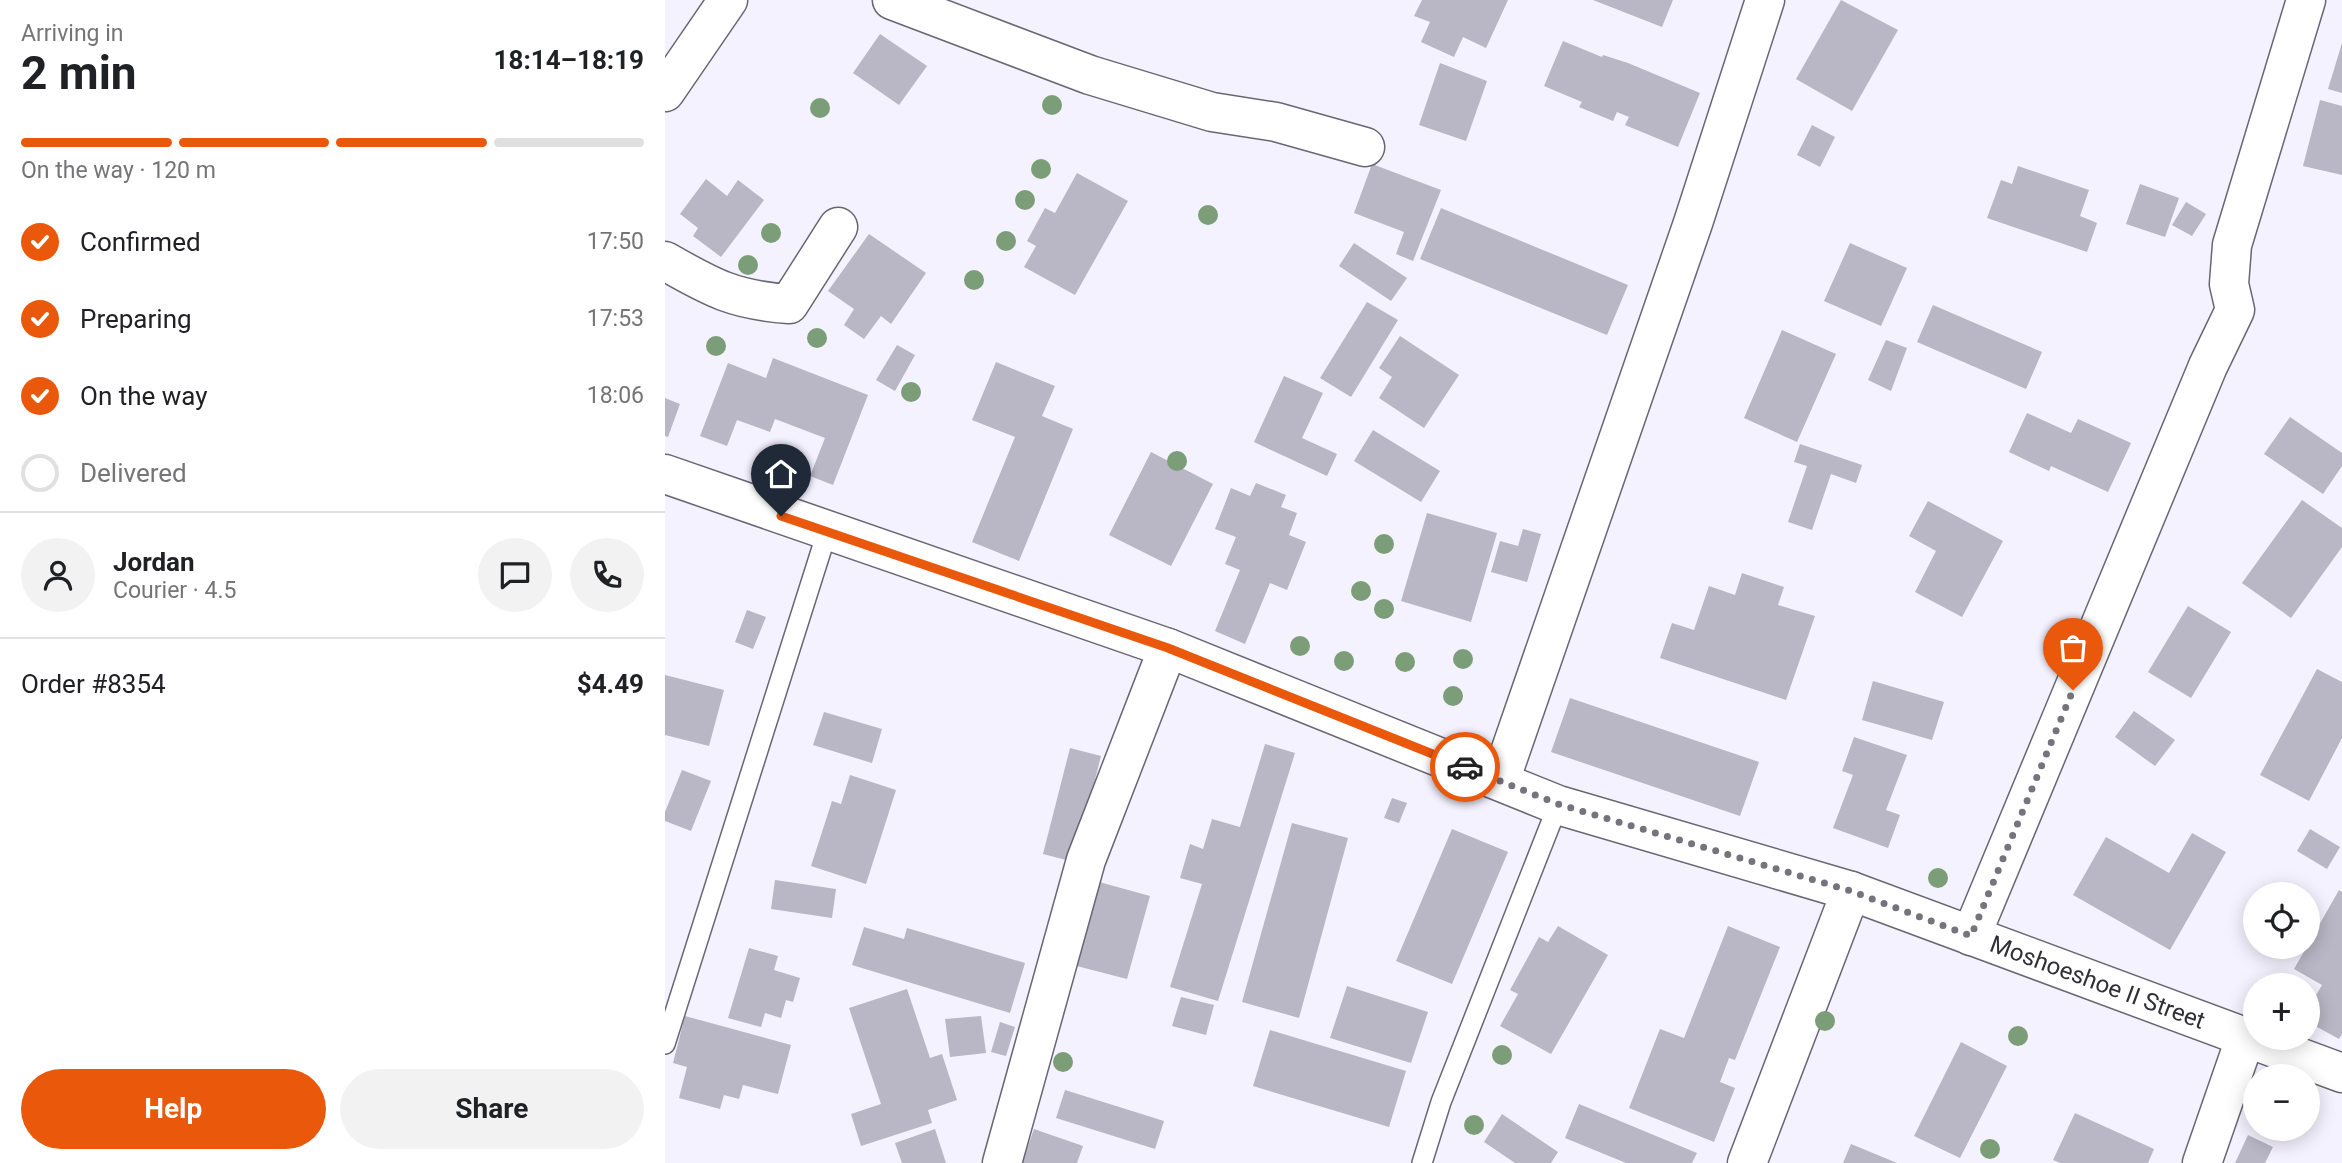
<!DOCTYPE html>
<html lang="en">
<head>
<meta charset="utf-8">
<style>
	:root { --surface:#fff; --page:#f2f2f2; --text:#202124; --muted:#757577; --line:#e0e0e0; --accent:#ea580c }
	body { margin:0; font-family:Roboto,sans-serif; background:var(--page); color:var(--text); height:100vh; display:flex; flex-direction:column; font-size:26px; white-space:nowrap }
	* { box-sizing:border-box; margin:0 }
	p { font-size:23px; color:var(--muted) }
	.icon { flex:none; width:38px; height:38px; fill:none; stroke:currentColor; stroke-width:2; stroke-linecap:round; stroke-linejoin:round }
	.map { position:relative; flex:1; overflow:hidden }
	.sheet { display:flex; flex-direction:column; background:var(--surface); width:665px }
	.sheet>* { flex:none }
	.fabs { position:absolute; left:1578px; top:882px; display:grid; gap:14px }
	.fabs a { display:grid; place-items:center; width:77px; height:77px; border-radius:50%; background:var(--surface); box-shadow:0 4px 18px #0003; font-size:35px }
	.pin { position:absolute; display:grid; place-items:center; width:60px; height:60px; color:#fff; margin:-72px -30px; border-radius:50% 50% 50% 0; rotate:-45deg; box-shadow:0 0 7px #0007 }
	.pin .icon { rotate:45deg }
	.courier { position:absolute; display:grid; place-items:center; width:70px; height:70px; margin:-35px; border:5px solid #ea580c; border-radius:50%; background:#fff; color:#222; box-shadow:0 2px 9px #0007 }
	.head em { font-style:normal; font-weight:700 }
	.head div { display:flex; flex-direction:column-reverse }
	.head { display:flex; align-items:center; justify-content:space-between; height:119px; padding:0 21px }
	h1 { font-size:46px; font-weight:700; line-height:52px }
	.bar { display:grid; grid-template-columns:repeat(4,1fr); gap:10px 7px; align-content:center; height:84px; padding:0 21px }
	.bar i { height:9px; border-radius:5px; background:var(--line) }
	.bar .current { background:var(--accent) }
	.bar p { grid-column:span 4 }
	.line { display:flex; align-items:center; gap:18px; padding:0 21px; border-top:2px solid var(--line) }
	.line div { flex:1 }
	.round { display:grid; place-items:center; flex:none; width:74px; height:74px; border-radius:37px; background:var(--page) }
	ol { padding:0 21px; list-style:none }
	li { display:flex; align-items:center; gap:21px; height:77px }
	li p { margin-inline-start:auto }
	li .icon { padding:7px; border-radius:50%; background:var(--accent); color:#fff; stroke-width:4 }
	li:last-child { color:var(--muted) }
	li i { width:38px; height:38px; border:4px solid var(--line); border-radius:50% }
	.primary-button { display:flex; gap:14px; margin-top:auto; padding:14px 21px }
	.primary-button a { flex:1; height:80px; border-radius:42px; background:var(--accent); color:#fff; font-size:28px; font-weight:700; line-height:80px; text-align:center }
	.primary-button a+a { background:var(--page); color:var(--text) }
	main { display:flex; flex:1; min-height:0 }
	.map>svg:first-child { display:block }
	.building { fill:#b9b6c5 }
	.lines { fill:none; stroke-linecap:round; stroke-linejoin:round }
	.lane-casing { stroke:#696673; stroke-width:22 }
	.street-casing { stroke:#696673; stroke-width:41 }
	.lane { stroke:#fff; stroke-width:19 }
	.street { stroke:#fff; stroke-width:38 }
	.tree { fill:#7b9e79 }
	.done { stroke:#75737c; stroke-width:7; stroke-dasharray:0 12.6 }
	.route { stroke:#ea580c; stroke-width:9 }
	.labels { text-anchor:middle; stroke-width:5; stroke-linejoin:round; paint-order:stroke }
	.street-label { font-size:24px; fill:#302f35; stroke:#fff }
</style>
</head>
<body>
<main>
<section class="sheet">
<div class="head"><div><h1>2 min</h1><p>Arriving in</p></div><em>18:14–18:19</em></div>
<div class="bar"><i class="current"></i><i class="current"></i><i class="current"></i><i></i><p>On the way · 120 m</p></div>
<ol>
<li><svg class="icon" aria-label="check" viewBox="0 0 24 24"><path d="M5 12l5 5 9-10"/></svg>Confirmed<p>17:50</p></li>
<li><svg class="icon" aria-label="check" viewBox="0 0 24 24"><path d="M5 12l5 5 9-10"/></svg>Preparing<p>17:53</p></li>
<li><svg class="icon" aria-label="check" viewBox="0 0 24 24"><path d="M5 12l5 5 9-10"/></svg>On the way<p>18:06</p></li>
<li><i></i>Delivered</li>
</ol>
<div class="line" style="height:126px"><a class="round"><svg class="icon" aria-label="person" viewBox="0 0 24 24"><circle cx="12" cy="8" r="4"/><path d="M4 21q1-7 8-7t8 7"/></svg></a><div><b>Jordan</b><p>Courier · 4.5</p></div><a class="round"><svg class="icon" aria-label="chat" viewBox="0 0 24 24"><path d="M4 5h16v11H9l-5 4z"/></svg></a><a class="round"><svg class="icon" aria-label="phone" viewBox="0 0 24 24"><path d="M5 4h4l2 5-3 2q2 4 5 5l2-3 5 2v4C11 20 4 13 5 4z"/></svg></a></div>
<div class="line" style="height:91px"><div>Order #8354</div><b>$4.49</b></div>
<div class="primary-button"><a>Help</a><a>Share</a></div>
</section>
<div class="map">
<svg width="1677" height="1163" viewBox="0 0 1677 1163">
	<rect width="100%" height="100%" fill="#f5f2ff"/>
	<g class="building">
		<path d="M 757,0 L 843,0 L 821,48 L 798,37 L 789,57 L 756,42 L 765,22 L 749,16 Z"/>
		<path d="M 928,0 L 1008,0 L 997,27 Z"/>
		<path d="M 1176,0 L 1233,30 L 1187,111 L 1131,79 Z"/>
		<path d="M 215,34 L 262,66 L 234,105 L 188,73 Z"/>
		<path d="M 898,41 L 937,57 L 938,55 L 963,63 L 1035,93 L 1013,147 L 960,125 L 964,117 L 952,112 L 948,121 L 914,107 L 917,102 L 879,86 Z"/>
		<path d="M 1677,43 L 1677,93 L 1663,89 Z"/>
		<path d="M 775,63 L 822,81 L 801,141 L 754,125 Z"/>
		<path d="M 1655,100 L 1677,106 L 1677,175 L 1638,166 Z"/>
		<path d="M 1147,125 L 1170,137 L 1155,167 L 1132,155 Z"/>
		<path d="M 707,164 L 776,190 L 748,261 L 731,254 L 739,232 L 689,213 Z"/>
		<path d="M 1353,166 L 1424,190 L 1415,216 L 1432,223 L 1422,252 L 1322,218 L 1336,180 L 1347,184 Z"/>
		<path d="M 412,173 L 463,201 L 410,295 L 359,267 L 371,246 L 362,241 L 380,208 L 390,213 Z"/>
		<path d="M 41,179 L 62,196 L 73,180 L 99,200 L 56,257 L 28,236 L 33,228 L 15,214 Z"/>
		<path d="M 1475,184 L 1514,198 L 1500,237 L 1461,224 Z"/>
		<path d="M 1521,202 L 1541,214 L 1527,236 L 1507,225 Z"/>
		<path d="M 776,208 L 963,285 L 942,335 L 755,259 Z"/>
		<path d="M 204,234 L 261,273 L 226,324 L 216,316 L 199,339 L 179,325 L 189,309 L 163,291 Z"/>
		<path d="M 689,243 L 742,278 L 726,301 L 674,266 Z"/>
		<path d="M 1185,243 L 1242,268 L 1216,326 L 1159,301 Z"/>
		<path d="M 702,302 L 733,320 L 686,397 L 655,378 Z"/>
		<path d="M 1268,305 L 1377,352 L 1361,389 L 1252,342 Z"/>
		<path d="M 1117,330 L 1171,354 L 1132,442 L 1079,418 Z"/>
		<path d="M 735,336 L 794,375 L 759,428 L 714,398 L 727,377 L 714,368 Z"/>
		<path d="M 1221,340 L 1242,348 L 1226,391 L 1203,380 Z"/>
		<path d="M 232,345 L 250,355 L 230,391 L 211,380 Z"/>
		<path d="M 108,358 L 203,395 L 168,485 L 145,476 L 160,438 L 110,419 L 105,432 L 72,420 L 62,446 L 35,436 L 63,363 L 101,378 Z"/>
		<path d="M 331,362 L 390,386 L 377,416 L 408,429 L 354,561 L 307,542 L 350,437 L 307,420 Z"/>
		<path d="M 619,376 L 658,393 L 637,438 L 672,454 L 662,476 L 589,442 Z"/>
		<path d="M 0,398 L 15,404 L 3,437 L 0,436 Z"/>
		<path d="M 1362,413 L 1406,433 L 1413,419 L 1466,443 L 1443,492 L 1386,466 L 1384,471 L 1344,452 Z"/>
		<path d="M 1625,417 L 1677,453 L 1677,466 L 1658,494 L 1599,454 Z"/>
		<path d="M 708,430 L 775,471 L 756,502 L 689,461 Z"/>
		<path d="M 1135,444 L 1197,465 L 1191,483 L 1166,474 L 1147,530 L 1123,522 L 1142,466 L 1129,462 Z"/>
		<path d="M 486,452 L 548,484 L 506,566 L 444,535 Z"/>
		<path d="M 591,483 L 621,495 L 616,507 L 632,513 L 624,535 L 641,542 L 622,590 L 605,583 L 580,644 L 550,631 L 575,570 L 560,564 L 571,537 L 550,529 L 566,488 L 585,496 Z"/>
		<path d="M 1637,500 L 1677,528 L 1677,547 L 1626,618 L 1577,583 Z"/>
		<path d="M 1263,501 L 1338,541 L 1297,617 L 1250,592 L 1271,551 L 1244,536 Z"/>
		<path d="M 762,513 L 832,533 L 806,622 L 736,601 Z"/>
		<path d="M 858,529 L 876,534 L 862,582 L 826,572 L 835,541 L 853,546 Z"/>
		<path d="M 1077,573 L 1119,587 L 1113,605 L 1150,616 L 1121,700 L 995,658 L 1007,623 L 1029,630 L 1044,586 L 1070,595 Z"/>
		<path d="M 1523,606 L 1566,632 L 1526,698 L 1483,672 Z"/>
		<path d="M 82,610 L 101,617 L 88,649 L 70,642 Z"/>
		<path d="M 1652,669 L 1677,682 L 1677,738 L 1644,801 L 1595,775 Z"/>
		<path d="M 0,675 L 59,690 L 44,746 L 0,735 Z"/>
		<path d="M 1208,681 L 1279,702 L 1267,740 L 1197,720 Z"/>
		<path d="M 905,698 L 1094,762 L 1075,816 L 886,752 Z"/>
		<path d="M 1469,711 L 1510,740 L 1490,766 L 1450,737 Z"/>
		<path d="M 159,712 L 217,729 L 207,763 L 148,745 Z"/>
		<path d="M 1189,737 L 1242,755 L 1221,810 L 1235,815 L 1223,848 L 1168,828 L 1188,775 L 1177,771 Z"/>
		<path d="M 600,744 L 630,753 L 553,1001 L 505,987 L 537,884 L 515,878 L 525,844 L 538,849 L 547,819 L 575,827 Z"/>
		<path d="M 405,748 L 436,756 L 409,862 L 378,854 Z"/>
		<path d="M 17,770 L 46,781 L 26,831 L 0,821 L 0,812 Z"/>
		<path d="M 185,775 L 231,790 L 201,884 L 146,866 L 167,801 L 176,804 Z"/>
		<path d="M 727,798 L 742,803 L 734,823 L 719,818 Z"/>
		<path d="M 627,823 L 683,838 L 634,1018 L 577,1002 Z"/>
		<path d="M 787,829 L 843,852 L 787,984 L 731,961 Z"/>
		<path d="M 1645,829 L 1675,847 L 1662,869 L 1632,851 Z"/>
		<path d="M 1527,833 L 1561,852 L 1505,950 L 1408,895 L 1441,837 L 1504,873 Z"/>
		<path d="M 110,880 L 171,889 L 167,918 L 106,909 Z"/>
		<path d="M 427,880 L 485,896 L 462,979 L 404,964 Z"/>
		<path d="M 1674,890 L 1677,892 L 1677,1034 L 1674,1039 L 1643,1022 L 1643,1009 L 1657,985 L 1629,969 Z"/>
		<path d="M 893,926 L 943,955 L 886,1054 L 835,1026 L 853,994 L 845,990 L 874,937 L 883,942 Z"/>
		<path d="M 1063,926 L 1115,947 L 1070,1060 L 1064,1058 L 1055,1082 L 1070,1088 L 1049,1142 L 964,1108 L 995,1029 L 1019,1038 Z"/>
		<path d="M 199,927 L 239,939 L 242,928 L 360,963 L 345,1013 L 187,965 Z"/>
		<path d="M 84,948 L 113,956 L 109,970 L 135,978 L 128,1002 L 121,1000 L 116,1018 L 100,1013 L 96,1027 L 63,1018 Z"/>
		<path d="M 682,986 L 763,1012 L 746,1063 L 665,1038 Z"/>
		<path d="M 242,989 L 265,1058 L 277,1054 L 292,1100 L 263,1110 L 267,1123 L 196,1146 L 186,1114 L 216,1104 L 184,1008 Z"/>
		<path d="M 516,997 L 549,1005 L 541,1035 L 507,1026 Z"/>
		<path d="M 20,1016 L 126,1045 L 113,1094 L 78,1085 L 74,1099 L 59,1095 L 55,1109 L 14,1098 L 22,1067 L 8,1063 Z"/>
		<path d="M 316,1016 L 321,1053 L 285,1057 L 280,1019 Z"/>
		<path d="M 335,1022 L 350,1027 L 341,1056 L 326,1052 Z"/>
		<path d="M 605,1030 L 741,1071 L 724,1127 L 588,1086 Z"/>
		<path d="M 1296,1042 L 1342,1066 L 1295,1158 L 1249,1136 Z"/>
		<path d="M 400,1090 L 499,1121 L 490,1149 L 391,1118 Z"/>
		<path d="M 914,1104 L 1032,1153 L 1027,1163 L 961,1163 L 900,1138 Z"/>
		<path d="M 1410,1113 L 1489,1149 L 1483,1163 L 1395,1163 L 1388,1160 Z"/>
		<path d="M 837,1114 L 893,1152 L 886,1163 L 850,1163 L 819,1142 Z"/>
		<path d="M 270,1129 L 281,1163 L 237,1163 L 230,1143 Z"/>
		<path d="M 369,1129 L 418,1146 L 412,1163 L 357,1163 Z"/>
		<path d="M 1583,1135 L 1608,1147 L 1600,1163 L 1570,1163 Z"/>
		<path d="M 1186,1144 L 1232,1163 L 1178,1163 Z"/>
	</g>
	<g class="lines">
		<defs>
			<g id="lane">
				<path d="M 0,1044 L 162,532"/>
				<path d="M 757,1163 L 776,1102 L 893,805"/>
			</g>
			<g id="street">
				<path d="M 227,0 L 425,75 L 547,112 L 611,122 L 700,147"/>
				<path d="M 0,92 L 63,0"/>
				<path d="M 0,261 C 47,288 69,300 124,304 L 173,227"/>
				<path id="s1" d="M 0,474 L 503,648 L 893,805 L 1186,891 L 1677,1073"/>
				<path d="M 835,781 L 1028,223 L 1100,0"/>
				<path d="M 1306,936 L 1543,366 L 1570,310 L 1564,284 L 1567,245 L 1641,0"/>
				<path d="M 337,1163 L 421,860 L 503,648"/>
				<path d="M 1082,1163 L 1186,891"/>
				<path d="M 1537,1163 L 1581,1036"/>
			</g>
		</defs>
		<use href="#lane" class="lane-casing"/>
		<use href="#street" class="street-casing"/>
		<use href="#lane" class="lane"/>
		<use href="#street" class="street"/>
	</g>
	<g class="tree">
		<circle cx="387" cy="105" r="10"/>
		<circle cx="155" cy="108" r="10"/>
		<circle cx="376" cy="169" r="10"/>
		<circle cx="360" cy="200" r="10"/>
		<circle cx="543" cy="215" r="10"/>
		<circle cx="106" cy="233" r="10"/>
		<circle cx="341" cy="241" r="10"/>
		<circle cx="83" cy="265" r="10"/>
		<circle cx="309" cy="280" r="10"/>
		<circle cx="152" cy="338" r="10"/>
		<circle cx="51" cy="346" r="10"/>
		<circle cx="246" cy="392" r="10"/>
		<circle cx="512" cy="461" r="10"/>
		<circle cx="719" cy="544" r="10"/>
		<circle cx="696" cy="591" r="10"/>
		<circle cx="719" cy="609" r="10"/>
		<circle cx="635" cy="646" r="10"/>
		<circle cx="798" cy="659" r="10"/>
		<circle cx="679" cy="661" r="10"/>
		<circle cx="740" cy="662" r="10"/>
		<circle cx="788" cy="696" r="10"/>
		<circle cx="1273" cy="878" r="10"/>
		<circle cx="1160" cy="1021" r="10"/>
		<circle cx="1353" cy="1036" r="10"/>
		<circle cx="837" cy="1055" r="10"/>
		<circle cx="398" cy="1062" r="10"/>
		<circle cx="809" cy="1125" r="10"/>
		<circle cx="1325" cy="1149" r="10"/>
	</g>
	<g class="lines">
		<path class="done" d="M 800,767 L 893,804 L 1186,891 L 1306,936 L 1408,690"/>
		<path class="route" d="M 116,516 L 503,648 L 800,767"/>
	</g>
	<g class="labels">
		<g class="street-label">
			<text dy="8" stroke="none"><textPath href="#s1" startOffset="1521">Moshoeshoe II Street</textPath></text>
		</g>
	</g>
</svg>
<div class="fabs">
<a><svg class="icon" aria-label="locate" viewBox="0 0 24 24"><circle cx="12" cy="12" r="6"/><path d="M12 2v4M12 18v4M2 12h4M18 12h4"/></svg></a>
<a>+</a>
<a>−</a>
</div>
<div class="pin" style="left:1408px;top:690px;background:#ea580c"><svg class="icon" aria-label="bag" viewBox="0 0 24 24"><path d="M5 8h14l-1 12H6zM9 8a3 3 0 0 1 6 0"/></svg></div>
<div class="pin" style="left:116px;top:516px;background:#1f2937"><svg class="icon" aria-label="home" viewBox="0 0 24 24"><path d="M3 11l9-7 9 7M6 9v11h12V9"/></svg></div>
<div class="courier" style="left:800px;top:767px"><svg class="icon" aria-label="car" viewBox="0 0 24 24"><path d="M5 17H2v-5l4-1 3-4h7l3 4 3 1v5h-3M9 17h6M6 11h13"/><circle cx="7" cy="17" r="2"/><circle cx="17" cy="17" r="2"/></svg></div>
</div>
</main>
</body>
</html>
